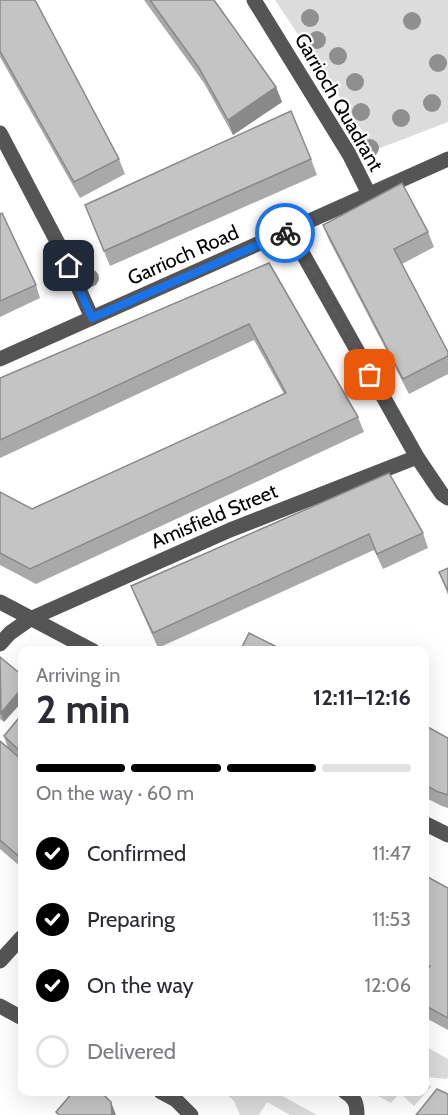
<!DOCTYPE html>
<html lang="en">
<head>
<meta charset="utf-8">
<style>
	:root { --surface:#fff; --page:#f7f7f7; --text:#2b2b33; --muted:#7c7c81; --line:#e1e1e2; --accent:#000 }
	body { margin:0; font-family:Cabin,sans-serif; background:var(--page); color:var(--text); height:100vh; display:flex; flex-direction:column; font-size:22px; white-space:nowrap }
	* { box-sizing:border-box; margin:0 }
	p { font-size:20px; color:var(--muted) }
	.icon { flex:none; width:33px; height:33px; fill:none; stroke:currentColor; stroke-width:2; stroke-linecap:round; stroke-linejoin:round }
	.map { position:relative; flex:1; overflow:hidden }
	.drawer { position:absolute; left:18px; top:646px; width:411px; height:450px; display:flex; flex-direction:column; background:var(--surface); border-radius:12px; box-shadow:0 6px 24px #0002 }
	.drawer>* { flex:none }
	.pin { position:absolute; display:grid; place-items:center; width:51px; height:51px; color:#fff; margin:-26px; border-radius:12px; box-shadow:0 3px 9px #0006 }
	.courier { position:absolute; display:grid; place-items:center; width:60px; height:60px; margin:-30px; border:4px solid #1a73e8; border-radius:50%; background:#fff; color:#222; box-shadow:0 2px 8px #0007 }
	.summary em { font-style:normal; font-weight:800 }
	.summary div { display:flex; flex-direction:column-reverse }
	.summary { display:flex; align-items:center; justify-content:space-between; height:102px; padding:0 18px }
	h1 { font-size:39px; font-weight:800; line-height:45px }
	.bar { display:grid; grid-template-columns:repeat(4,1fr); gap:9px 6px; align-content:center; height:72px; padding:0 18px }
	.bar i { height:8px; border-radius:4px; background:var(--line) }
	.bar .active { background:var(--accent) }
	.bar p { grid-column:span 4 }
	ol { padding:0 18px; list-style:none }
	li { display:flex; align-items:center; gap:18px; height:66px }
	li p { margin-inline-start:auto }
	li .icon { padding:6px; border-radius:50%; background:var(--accent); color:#fff; stroke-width:4 }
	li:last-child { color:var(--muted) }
	li i { width:33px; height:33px; border:3px solid var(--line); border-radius:50% }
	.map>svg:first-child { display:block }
	.green { fill:#dcdcdc }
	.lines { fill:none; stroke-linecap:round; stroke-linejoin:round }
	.minor { stroke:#555; stroke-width:15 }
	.tree { fill:#8f8f8f }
	.wall { fill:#a9a9a9 }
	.shaded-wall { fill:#898989 }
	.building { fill:#c4c4c4; stroke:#898989; stroke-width:1.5 }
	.done { stroke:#595959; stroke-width:6; stroke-dasharray:0 10.8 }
	.route { stroke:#1a73e8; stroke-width:8 }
	.labels { text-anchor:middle; stroke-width:4.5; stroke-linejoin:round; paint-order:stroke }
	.street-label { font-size:20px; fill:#000; stroke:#fff }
</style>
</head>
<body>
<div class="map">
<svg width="448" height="1115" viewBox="0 0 448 1115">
	<rect width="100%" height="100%" fill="#fff"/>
	<g class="green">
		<path d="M 275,0 L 448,0 L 448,122 L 375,150 Z"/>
		<path d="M 425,1046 L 448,1059 L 448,1076 L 447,1079 L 425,1077 Z"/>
		<path d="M 425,1085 L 432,1086 L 414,1106 L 400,1093 L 391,1103 L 378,1096 L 381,1092 L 424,1092 Z"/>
		<path d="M 224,1092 L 275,1092 L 317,1115 L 290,1115 L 267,1102 L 259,1115 L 240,1115 L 234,1101 Z"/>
	</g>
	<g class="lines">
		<g class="minor">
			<path d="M 254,0 L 349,154 L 369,194"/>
			<path d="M 0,133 L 61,249 L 92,318"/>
			<path d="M 290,231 L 417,457 L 442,494 L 448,498"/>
			<path d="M 0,359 L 448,159"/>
			<path d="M 0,602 L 93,651"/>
			<path d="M 0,644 L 10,633 L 30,619 L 230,530 L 417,457"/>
			<path d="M 424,823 L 448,835"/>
			<path d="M 0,961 L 22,937"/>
			<path d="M 0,1006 L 22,1018"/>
			<path d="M 161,1092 L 176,1100 L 191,1115"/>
			<path d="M 345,1092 C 355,1097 357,1104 357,1115"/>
		</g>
	</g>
	<g class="tree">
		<circle cx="310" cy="18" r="9"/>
		<circle cx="412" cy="21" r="9"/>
		<circle cx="317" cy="40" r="9"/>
		<circle cx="338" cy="56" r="9"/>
		<circle cx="438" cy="63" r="9"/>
		<circle cx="355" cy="82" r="9"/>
		<circle cx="432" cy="103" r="9"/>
		<circle cx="361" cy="112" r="9"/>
		<circle cx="401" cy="118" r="9"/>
		<circle cx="370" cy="148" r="9"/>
		<circle cx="90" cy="278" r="9"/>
	</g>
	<g class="wall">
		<path d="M 0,0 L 119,159 L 125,174 L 80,198 L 0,57 Z"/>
		<path d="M 144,0 L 214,0 L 276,87 L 282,102 L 233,135 L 204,83 Z"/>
		<path d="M 311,159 L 317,175 L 110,266 L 85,205 Z"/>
		<path d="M 0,214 L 36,285 L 40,298 L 0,317 Z"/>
		<path d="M 323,225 L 428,232 L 434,247 L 402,264 L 448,352 L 448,374 L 409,394 L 329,240 Z"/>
		<path d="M 269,263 L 358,417 L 364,432 L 36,584 L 0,565 L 0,492 L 32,509 L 284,394 L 254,340 L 0,458 L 0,378 Z"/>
		<path d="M 389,473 L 423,533 L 428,548 L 383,569 L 374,550 L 158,648 L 137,601 L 131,586 Z"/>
		<path d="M 448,568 L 448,595 L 439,572 Z"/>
		<path d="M 0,657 L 4,722 L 0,719 Z"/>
		<path d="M 22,714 L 22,868 L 0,849 L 0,741 L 8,748 L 4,736 Z"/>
		<path d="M 424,725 L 448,738 L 448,808 L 442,806 L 424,797 Z"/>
		<path d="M 424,875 L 448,888 L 448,1030 L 424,1017 Z"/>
	</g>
	<g class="shaded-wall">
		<path d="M 276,87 L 282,102 L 233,135 L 228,120 Z"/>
		<path d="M 22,688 L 22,702 L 4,722 L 1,713 Z"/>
		<path d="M 111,1102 L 116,1115 L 112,1115 Z"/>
	</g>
	<g class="building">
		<path d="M 0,0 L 35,0 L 119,159 L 74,182 L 0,51 Z"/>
		<path d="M 150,0 L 214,0 L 276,87 L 228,120 L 199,68 Z"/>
		<path d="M 291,111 L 311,159 L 104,251 L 85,205 Z"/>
		<path d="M 402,183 L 428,232 L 394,249 L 448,352 L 448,356 L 403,379 L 323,225 Z"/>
		<path d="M 2,213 L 36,285 L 0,301 L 0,214 Z"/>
		<path d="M 269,263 L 358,417 L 30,569 L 0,553 L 0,492 L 32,509 L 286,393 L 249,324 L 0,440 L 0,378 Z"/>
		<path d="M 389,473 L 423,533 L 377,554 L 369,534 L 153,633 L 131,586 Z"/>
		<path d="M 448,568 L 448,591 L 439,572 Z"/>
		<path d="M 249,633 L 285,651 L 240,651 Z"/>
		<path d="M 0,657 L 22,675 L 22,688 L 1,713 Z"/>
		<path d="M 22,714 L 22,753 L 4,736 Z"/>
		<path d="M 424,725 L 448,738 L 448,795 L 436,791 L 424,784 Z"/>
		<path d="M 0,741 L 22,760 L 22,859 L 0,840 Z"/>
		<path d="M 424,875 L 448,888 L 448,1018 L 424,1005 L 424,975 L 430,966 L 424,963 Z"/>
		<path d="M 437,1089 L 448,1094 L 448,1115 L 416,1115 Z"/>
		<path d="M 73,1092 L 101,1092 L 111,1102 L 112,1115 L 59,1115 L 56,1112 Z"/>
	</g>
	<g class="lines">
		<path class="done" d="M 285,233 L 290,231 L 370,375"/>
		<path class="route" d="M 69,266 L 92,318 L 285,233"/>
	</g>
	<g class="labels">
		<g class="street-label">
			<text transform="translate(339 102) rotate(60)" y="7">Garrioch Quadrant</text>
			<text transform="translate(183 255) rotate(-24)" y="7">Garrioch Road</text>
			<text transform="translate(214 516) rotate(-23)" y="7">Amisfield Street</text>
		</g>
	</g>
</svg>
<div class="pin" style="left:370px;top:375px;background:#ea580c"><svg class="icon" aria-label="bag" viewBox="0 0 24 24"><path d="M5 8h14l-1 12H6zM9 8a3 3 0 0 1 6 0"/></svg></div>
<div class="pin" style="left:69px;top:266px;background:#1f2937"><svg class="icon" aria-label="home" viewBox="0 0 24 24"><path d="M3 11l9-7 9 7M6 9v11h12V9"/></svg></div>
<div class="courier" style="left:285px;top:233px"><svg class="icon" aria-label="bike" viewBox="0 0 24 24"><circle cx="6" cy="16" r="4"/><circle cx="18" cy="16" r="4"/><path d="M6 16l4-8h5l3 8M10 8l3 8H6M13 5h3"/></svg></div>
<section class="drawer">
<div class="summary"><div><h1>2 min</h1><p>Arriving in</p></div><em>12:11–12:16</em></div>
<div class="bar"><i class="active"></i><i class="active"></i><i class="active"></i><i></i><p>On the way · 60 m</p></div>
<ol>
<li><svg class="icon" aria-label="check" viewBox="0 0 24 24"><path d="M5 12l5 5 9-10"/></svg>Confirmed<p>11:47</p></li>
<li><svg class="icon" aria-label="check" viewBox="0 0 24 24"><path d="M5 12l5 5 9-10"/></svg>Preparing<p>11:53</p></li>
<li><svg class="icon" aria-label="check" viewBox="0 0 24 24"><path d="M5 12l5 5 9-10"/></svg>On the way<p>12:06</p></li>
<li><i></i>Delivered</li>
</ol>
</section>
</div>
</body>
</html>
